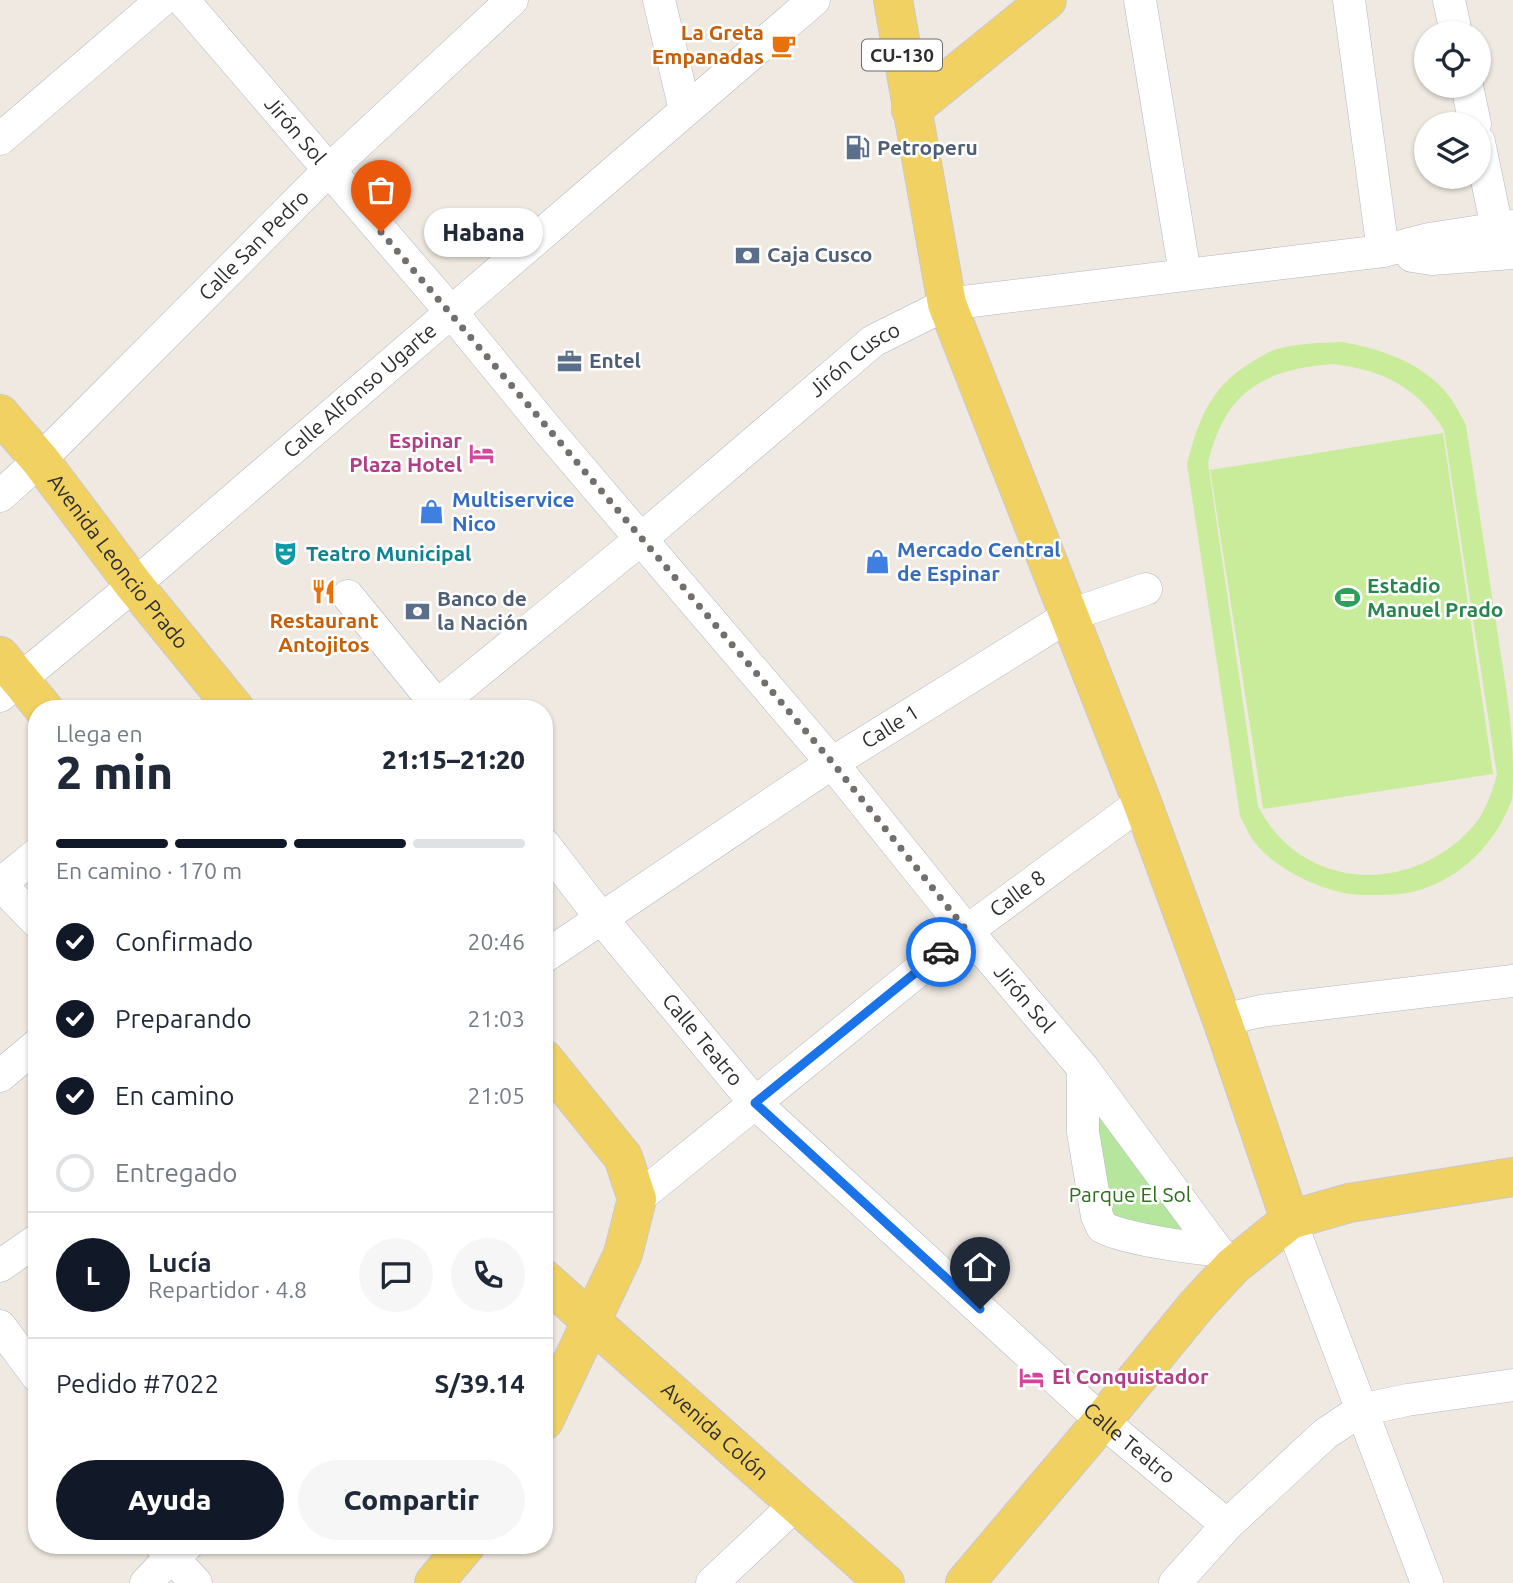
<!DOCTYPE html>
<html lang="es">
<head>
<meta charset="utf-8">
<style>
	:root { --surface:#fff; --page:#f6f6f7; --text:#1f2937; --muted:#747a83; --line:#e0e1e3; --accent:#111827 }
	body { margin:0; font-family:Ubuntu,sans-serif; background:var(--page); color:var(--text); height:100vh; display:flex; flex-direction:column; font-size:26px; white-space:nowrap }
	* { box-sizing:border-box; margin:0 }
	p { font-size:23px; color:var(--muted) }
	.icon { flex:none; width:38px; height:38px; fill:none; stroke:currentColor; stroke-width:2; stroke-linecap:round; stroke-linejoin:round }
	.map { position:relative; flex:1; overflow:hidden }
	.details { position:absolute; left:28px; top:700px; width:525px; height:854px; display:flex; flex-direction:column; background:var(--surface); border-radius:28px; box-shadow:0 2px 5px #0004 }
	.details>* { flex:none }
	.controls { position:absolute; left:1414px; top:21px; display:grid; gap:14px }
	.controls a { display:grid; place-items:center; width:77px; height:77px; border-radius:50%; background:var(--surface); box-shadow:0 2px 5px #0004; font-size:35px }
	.pin { position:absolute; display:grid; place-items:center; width:60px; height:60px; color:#fff; margin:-72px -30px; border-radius:50% 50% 50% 0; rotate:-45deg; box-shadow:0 0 7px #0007 }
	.pin .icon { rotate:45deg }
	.courier { position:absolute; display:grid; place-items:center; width:70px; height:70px; margin:-35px; border:5px solid #1a73e8; border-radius:50%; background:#fff; color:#222; box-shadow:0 2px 9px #0007 }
	.bubble { position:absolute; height:49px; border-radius:24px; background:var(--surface); box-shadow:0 2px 5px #0004; font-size:23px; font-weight:800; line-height:49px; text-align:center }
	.overview em { font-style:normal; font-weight:800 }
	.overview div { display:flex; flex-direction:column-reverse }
	.overview { display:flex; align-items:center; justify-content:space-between; height:119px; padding:0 28px }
	h1 { font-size:46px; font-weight:800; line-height:52px }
	.bar { display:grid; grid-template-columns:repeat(4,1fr); gap:10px 7px; align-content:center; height:84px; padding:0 28px }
	.bar i { height:9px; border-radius:5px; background:var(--line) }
	.bar .on { background:var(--accent) }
	.bar p { grid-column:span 4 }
	.line { display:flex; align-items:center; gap:18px; padding:0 28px; border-top:2px solid var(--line) }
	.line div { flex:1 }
	.round { display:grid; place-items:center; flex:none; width:74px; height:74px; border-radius:37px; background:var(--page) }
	ol { padding:0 28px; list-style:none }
	li { display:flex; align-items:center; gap:21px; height:77px }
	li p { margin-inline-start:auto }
	li .icon { padding:7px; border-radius:50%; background:var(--accent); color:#fff; stroke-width:4 }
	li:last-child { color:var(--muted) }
	li i { width:38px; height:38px; border:4px solid var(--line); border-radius:50% }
	.primary-button { display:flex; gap:14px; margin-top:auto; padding:14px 28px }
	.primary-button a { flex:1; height:80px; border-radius:42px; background:var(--accent); color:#fff; font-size:28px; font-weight:800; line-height:80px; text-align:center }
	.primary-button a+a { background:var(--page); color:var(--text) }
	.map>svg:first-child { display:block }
	.green { fill:#b6e59e }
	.pitch { fill:#c9ec9a; fill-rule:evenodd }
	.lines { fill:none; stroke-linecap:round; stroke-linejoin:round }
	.minor-casing { stroke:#b4b7c1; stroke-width:33 }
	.major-casing { stroke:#c9c9c9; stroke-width:40 }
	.minor { stroke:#fff; stroke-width:32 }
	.major { stroke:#f2d163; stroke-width:38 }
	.done { stroke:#726f6d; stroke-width:7; stroke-dasharray:0 12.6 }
	.route { stroke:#1a73e8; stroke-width:9 }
	.labels { text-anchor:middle; stroke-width:5; stroke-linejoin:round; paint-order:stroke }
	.shield { fill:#fff; stroke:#6d6d6d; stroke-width:2 }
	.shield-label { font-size:19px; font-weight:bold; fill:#2e2e2e }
	.food-label { font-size:21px; font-weight:bold; fill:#c56008; stroke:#fff; text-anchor:end }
	.street-label { font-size:21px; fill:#2e2e2e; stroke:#fff }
	.service-label { font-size:21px; font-weight:bold; fill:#4e5e75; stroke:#fff; text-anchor:start }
	.hotel-label { font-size:21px; font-weight:bold; fill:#b23c85; stroke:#fff; text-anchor:end }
	.shop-label { font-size:21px; font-weight:bold; fill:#366cbe; stroke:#fff; text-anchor:start }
	.culture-label { font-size:21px; font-weight:bold; fill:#0d838f; stroke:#fff; text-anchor:start }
	.leisure-label { font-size:21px; font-weight:bold; fill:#27864d; stroke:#fff; text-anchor:start }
	.park-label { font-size:21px; fill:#2c6e1b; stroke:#fff }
</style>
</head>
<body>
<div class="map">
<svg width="1513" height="1583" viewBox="0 0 1513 1583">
	<rect width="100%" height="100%" fill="#efe9e1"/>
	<path class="green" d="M 1088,1090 L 1193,1237 L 1106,1224 Z"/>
	<g class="pitch">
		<path d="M 1342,342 C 1382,349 1423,363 1449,396 C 1456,405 1461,416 1466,425 C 1478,504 1490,583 1502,662 C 1508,699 1513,735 1513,772 C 1513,781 1513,791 1512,799 C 1497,842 1461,879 1416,891 C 1401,895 1384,895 1368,895 C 1333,897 1278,872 1256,844 C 1249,836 1245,825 1240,816 L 1187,464 C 1199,416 1213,383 1257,359 C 1264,355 1270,351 1277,349 C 1298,343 1320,343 1342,342 ZM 1334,364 C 1384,371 1416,386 1444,430 L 1497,775 C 1492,791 1486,811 1475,824 C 1414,896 1302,893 1258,806 L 1208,463 C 1225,391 1264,369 1334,364 Z"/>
		<path d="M 1443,433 L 1493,774 L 1263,809 L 1210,470 Z"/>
	</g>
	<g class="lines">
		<defs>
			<g id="minor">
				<path id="s1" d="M 183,0 L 452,313 L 546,428 L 832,763 L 967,931 L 1083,1068 L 1217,1250 L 1233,1266"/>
				<path d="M 659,0 L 685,110"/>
				<path d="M 1140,0 L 1185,274"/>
				<path d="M 1349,0 L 1383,251"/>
				<path d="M 1449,0 L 1456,33"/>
				<path d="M 1467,86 L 1475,124"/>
				<path d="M 0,139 L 162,0"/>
				<path d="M 1479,142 L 1497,228"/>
				<path d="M 1412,256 L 1432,259 L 1513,253"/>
				<path id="s2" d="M 0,496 L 40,460 L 328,171 L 512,0"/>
				<path d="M 348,596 L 440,709"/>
				<path id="s3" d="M 0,696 L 134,585 L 814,0"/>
				<path id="s4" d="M 433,709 L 641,539 L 873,341 L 947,304 L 1383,251 L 1429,239 L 1513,226"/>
				<path id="s5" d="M 544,844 L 601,918 L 755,1103 L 1102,1421 L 1227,1525"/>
				<path d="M 0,884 L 37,922"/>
				<path d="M 0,884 L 37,854"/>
				<path id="s6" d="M 544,957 L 832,763 L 1070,615 L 1146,589"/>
				<path d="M 1222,1020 L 1261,1011 L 1513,981"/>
				<path d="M 1083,1068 L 1083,1132 L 1097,1216 L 1102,1227 C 1125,1239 1190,1248 1217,1250"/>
				<path d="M 0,1076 L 37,1045"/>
				<path id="s7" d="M 637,1199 L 967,931 L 1142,802"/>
				<path d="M 1290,1220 L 1427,1583"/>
				<path d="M 0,1266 L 37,1240"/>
				<path d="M 0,1326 L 37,1376"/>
				<path d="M 161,1545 L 196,1583"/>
				<path d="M 146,1583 L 170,1558 L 187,1545"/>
				<path d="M 712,1583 L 796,1504"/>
				<path d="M 1175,1583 L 1227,1525 L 1325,1434 L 1361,1410 L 1407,1400 L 1513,1385"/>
			</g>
			<g id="major">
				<path d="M 893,0 L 947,304 L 1142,802 L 1222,1020 L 1290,1220"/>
				<path d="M 911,110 L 1047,0"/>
				<path id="s8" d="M 0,414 L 40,460 L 134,585 L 235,709"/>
				<path d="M 0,656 L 44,709"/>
				<path d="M 544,1059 L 623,1157 L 637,1199 L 623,1254 L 544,1421"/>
				<path id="s9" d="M 544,1279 L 885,1583"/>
				<path d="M 434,1583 L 466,1545"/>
				<path d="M 965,1583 L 1102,1421 L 1196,1306 L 1233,1266 L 1290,1220 L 1349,1203 L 1513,1177"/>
			</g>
		</defs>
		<use href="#minor" class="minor-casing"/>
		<use href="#major" class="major-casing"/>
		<use href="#minor" class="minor"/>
		<use href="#major" class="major"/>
	</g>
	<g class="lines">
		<path class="done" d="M 381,232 L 832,762 L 967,931 L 941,952"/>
		<path class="route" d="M 941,952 L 755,1103 L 980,1309"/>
	</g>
	<defs>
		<symbol id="cafe-bare" viewBox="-9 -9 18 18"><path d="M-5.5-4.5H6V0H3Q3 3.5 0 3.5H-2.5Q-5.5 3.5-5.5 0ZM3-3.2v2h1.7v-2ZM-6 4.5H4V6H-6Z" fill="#e8710a" stroke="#fff" stroke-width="2.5" paint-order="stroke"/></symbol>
		<symbol id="fuel-bare" viewBox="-9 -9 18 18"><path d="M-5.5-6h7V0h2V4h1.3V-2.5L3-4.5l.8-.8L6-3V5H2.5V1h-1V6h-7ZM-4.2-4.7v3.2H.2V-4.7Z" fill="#5c6f8a" stroke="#fff" stroke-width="2.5" paint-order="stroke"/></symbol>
		<symbol id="bank-bare" viewBox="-9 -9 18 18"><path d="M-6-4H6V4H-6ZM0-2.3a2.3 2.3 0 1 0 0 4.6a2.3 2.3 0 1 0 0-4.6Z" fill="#5c6f8a" stroke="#fff" stroke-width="2.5" paint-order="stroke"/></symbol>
		<symbol id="office-bare" viewBox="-9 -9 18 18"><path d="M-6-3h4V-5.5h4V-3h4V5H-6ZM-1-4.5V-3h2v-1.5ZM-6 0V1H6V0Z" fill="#5c6f8a" stroke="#fff" stroke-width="2.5" paint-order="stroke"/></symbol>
		<symbol id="hotel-bare" viewBox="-9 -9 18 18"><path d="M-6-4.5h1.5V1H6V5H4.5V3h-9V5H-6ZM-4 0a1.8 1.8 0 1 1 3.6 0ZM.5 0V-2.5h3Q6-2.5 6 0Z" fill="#d1479c" stroke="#fff" stroke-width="2.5" paint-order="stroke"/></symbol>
		<symbol id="shop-bare" viewBox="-9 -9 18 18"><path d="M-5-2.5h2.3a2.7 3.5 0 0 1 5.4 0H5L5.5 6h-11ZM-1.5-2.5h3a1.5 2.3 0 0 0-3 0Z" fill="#3f7fe0" stroke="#fff" stroke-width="2.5" paint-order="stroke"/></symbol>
		<symbol id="theatre-bare" viewBox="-9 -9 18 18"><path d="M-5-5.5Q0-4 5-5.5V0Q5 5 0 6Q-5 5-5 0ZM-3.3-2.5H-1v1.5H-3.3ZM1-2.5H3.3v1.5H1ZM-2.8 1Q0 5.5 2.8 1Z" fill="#0f9aa8" stroke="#fff" stroke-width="2.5" paint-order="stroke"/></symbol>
		<symbol id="restaurant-bare" viewBox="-9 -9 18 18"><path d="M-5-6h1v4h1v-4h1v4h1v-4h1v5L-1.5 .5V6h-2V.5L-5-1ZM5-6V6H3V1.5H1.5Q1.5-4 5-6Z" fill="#e8710a" stroke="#fff" stroke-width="2.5" paint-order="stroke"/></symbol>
		<symbol id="stadium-bare" viewBox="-9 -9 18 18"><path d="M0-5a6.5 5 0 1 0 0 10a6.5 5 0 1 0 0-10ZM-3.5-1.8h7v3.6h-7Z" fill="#2e9e5b" stroke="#fff" stroke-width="2.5" paint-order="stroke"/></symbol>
	</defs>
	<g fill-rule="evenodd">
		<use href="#cafe-bare" x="766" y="28" width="35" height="35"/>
		<use href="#fuel-bare" x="840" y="130" width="35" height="35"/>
		<use href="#bank-bare" x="730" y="238" width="35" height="35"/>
		<use href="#office-bare" x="552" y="344" width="35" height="35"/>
		<use href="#hotel-bare" x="464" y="436" width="35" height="35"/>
		<use href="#shop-bare" x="414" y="494" width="35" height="35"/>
		<use href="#theatre-bare" x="268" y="536" width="35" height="35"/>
		<use href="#shop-bare" x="860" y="544" width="35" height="35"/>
		<use href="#restaurant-bare" x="306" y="574" width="35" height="35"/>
		<use href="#stadium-bare" x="1330" y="580" width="35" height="35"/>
		<use href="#bank-bare" x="400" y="594" width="35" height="35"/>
		<use href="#hotel-bare" x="1014" y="1360" width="35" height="35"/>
	</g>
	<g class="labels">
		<rect class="shield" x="862" y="39.5" width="80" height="31" rx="5"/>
		<g class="shield-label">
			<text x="902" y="62">CU-130</text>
		</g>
		<g class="food-label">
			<text x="764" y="40">La Greta<tspan x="764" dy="24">Empanadas</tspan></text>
			<text x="324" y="628" text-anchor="middle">Restaurant<tspan x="324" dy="24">Antojitos</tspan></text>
		</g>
		<g class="street-label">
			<text dy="7" stroke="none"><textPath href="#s1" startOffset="172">Jirón Sol</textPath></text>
			<text dy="7" stroke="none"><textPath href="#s2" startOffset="357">Calle San Pedro</textPath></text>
			<text dy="7" stroke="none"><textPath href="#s4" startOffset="548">Jirón Cusco</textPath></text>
			<text dy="7" stroke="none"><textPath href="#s3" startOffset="472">Calle Alfonso Ugarte</textPath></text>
			<text dy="7" stroke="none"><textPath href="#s8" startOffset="189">Avenida Leoncio Prado</textPath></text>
			<text dy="7" stroke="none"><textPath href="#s6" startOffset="416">Calle 1</textPath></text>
			<text dy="7" stroke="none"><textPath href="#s7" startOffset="488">Calle 8</textPath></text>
			<text dy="7" stroke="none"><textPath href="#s1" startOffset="1306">Jirón Sol</textPath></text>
			<text dy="7" stroke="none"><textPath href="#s5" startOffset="252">Calle Teatro</textPath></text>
			<text dy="7" stroke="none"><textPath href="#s9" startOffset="229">Avenida Colón</textPath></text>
			<text dy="7" stroke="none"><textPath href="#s5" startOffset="840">Calle Teatro</textPath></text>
		</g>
		<g class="service-label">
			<text x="877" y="155">Petroperu</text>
			<text x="767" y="262">Caja Cusco</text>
			<text x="589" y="368">Entel</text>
			<text x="437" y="606">Banco de<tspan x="437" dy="24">la Nación</tspan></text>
		</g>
		<g class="hotel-label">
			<text x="462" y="448">Espinar<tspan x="462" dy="24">Plaza Hotel</tspan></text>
			<text x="1052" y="1384" text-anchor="start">El Conquistador</text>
		</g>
		<g class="shop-label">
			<text x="452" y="507">Multiservice<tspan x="452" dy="24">Nico</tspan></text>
			<text x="897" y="557">Mercado Central<tspan x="897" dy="24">de Espinar</tspan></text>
		</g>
		<g class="culture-label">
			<text x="306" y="561">Teatro Municipal</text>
		</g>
		<g class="leisure-label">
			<text x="1367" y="593">Estadio<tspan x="1367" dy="24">Manuel Prado</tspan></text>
		</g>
		<g class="park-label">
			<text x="1130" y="1202">Parque El Sol</text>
		</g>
	</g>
</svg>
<div class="controls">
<a><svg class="icon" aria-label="locate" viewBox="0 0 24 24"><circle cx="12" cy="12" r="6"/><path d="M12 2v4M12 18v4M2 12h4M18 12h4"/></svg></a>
<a><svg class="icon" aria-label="layers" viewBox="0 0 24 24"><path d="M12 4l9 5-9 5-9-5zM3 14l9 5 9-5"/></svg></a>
</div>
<div class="pin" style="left:381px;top:232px;background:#ea580c"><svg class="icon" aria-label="bag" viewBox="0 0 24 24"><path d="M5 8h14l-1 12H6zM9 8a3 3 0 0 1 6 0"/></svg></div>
<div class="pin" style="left:980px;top:1309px;background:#1f2937"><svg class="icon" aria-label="home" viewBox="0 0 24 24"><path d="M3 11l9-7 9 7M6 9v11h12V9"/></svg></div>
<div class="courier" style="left:941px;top:952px"><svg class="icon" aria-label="car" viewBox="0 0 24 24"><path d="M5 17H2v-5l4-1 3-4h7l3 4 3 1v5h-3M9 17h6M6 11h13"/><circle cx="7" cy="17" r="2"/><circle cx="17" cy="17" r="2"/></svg></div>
<div class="bubble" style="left:424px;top:208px;width:119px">Habana</div>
<section class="details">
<div class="overview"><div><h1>2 min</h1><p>Llega en</p></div><em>21:15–21:20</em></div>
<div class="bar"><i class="on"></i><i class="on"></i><i class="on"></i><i></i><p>En camino · 170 m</p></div>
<ol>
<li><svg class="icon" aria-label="check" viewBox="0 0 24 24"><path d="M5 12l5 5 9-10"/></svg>Confirmado<p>20:46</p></li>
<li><svg class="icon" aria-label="check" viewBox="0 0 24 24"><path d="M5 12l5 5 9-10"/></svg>Preparando<p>21:03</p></li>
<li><svg class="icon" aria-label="check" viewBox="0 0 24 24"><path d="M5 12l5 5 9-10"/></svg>En camino<p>21:05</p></li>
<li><i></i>Entregado</li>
</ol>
<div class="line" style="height:126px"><b class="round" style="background:var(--accent);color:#fff">L</b><div><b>Lucía</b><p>Repartidor · 4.8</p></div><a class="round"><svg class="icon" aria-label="chat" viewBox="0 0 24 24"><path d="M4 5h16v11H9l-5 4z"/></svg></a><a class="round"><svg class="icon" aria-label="phone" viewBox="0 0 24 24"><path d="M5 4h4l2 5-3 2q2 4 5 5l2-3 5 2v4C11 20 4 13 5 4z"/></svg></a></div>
<div class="line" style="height:91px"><div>Pedido #7022</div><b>S/39.14</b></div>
<div class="primary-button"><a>Ayuda</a><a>Compartir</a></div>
</section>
</div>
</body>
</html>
